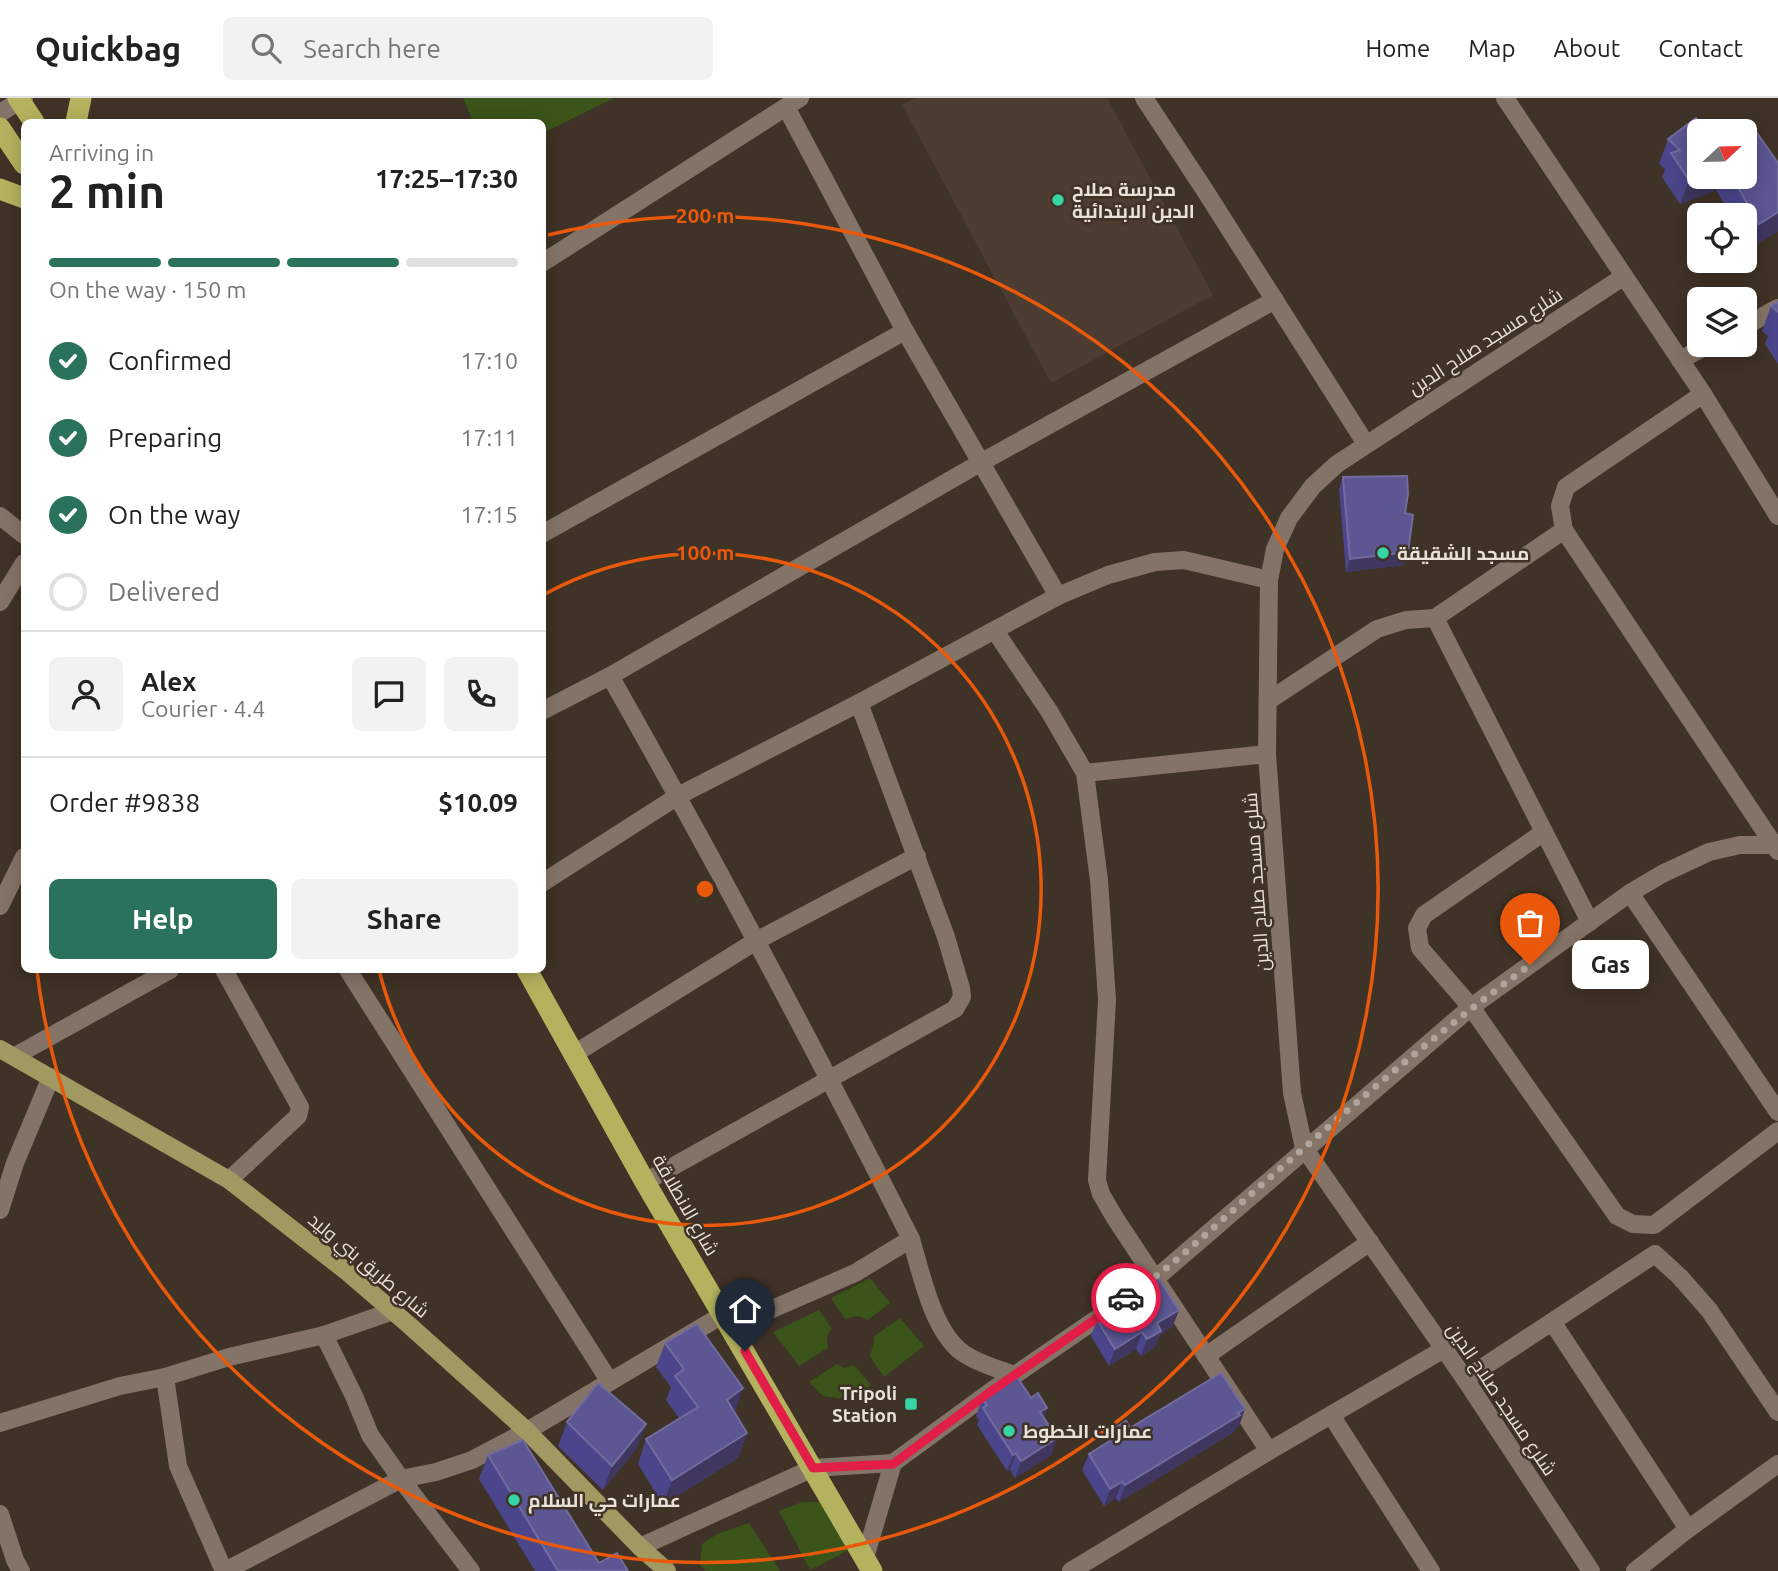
<!DOCTYPE html>
<html lang="en">
<head>
<meta charset="utf-8">
<style>
	:root { --surface:#fff; --page:#f2f2f2; --text:#222; --muted:#767676; --line:#e0e0e0; --accent:#2b725d }
	body { margin:0; font-family:Ubuntu,Cairo,sans-serif; background:var(--page); color:var(--text); height:100vh; display:flex; flex-direction:column; font-size:26px; white-space:nowrap }
	* { box-sizing:border-box; margin:0 }
	p { font-size:23px; color:var(--muted) }
	.icon { flex:none; width:38px; height:38px; fill:none; stroke:currentColor; stroke-width:2; stroke-linecap:round; stroke-linejoin:round }
	.map { position:relative; flex:1; overflow:hidden }
	.details { position:absolute; left:21px; top:21px; width:525px; height:854px; display:flex; flex-direction:column; background:var(--surface); border-radius:10px; box-shadow:0 4px 18px #0003 }
	.details>* { flex:none }
	.needle { width:46px; rotate:68deg }
	.tools { position:absolute; left:1687px; top:21px; display:grid; gap:14px }
	.tools a { display:grid; place-items:center; width:70px; height:70px; border-radius:10px; background:var(--surface); box-shadow:0 4px 18px #0003; font-size:35px }
	.pin { position:absolute; display:grid; place-items:center; width:60px; height:60px; color:#fff; margin:-72px -30px; border-radius:50% 50% 50% 0; rotate:-45deg; box-shadow:0 0 7px #0007 }
	.pin .icon { rotate:45deg }
	.courier { position:absolute; display:grid; place-items:center; width:70px; height:70px; margin:-35px; border:5px solid #e11d48; border-radius:50%; background:#fff; color:#222; box-shadow:0 2px 9px #0007 }
	.bubble { position:absolute; height:49px; border-radius:10px; background:var(--surface); box-shadow:0 4px 18px #0003; font-size:23px; font-weight:700; line-height:49px; text-align:center }
	.headline em { font-style:normal; font-weight:700 }
	.headline div { display:flex; flex-direction:column-reverse }
	.headline { display:flex; align-items:center; justify-content:space-between; height:119px; padding:0 28px }
	h1 { font-size:46px; font-weight:700; line-height:52px }
	.bar { display:grid; grid-template-columns:repeat(4,1fr); gap:10px 7px; align-content:center; height:84px; padding:0 28px }
	.bar i { height:9px; border-radius:5px; background:var(--line) }
	.bar .current { background:var(--accent) }
	.bar p { grid-column:span 4 }
	.line { display:flex; align-items:center; gap:18px; padding:0 28px; border-top:2px solid var(--line) }
	.line div { flex:1 }
	.round { display:grid; place-items:center; flex:none; width:74px; height:74px; border-radius:10px; background:var(--page) }
	ol { padding:0 28px; list-style:none }
	li { display:flex; align-items:center; gap:21px; height:77px }
	li p { margin-inline-start:auto }
	li .icon { padding:7px; border-radius:50%; background:var(--accent); color:#fff; stroke-width:4 }
	li:last-child { color:var(--muted) }
	li i { width:38px; height:38px; border:4px solid var(--line); border-radius:50% }
	.action { display:flex; gap:14px; margin-top:auto; padding:14px 28px }
	.action a { flex:1; height:80px; border-radius:10px; background:var(--accent); color:#fff; font-size:28px; font-weight:700; line-height:80px; text-align:center }
	.action a+a { background:var(--page); color:var(--text) }
	header { display:flex; align-items:center; gap:42px; box-sizing:border-box; height:98px; padding:0 35px; background:var(--surface); border-bottom:2px solid var(--line) }
	header strong { font-size:33px }
	nav { display:flex; gap:38px; margin-inline-start:auto; font-size:24px }
	.search { width:490px; height:63px; background:var(--page); display:flex; align-items:center; gap:18px; box-sizing:border-box; padding:0 24px; border-radius:10px; color:var(--muted); font-size:26px }
	.map>svg:first-child { display:block }
	.education { fill:#4d3c31 }
	.green { fill:#3a5419 }
	.lines { fill:none; stroke-linecap:round; stroke-linejoin:round }
	.minor { stroke:#847467; stroke-width:18 }
	.major { stroke:#a19962; stroke-width:18 }
	.highway { stroke:#b4b25e; stroke-width:21 }
	.wall { fill:#4b468b }
	.shaded-wall { fill:#3f375f }
	.building { fill:#5c5693; stroke:#726c9e; stroke-width:2 }
	.done { stroke:#aea49b; stroke-width:7; stroke-dasharray:0 12.6 }
	.route { stroke:#e11d48; stroke-width:9 }
	.ring { fill:none; stroke:#e8590c; stroke-width:3.5 }
	.poi-dot { fill:#37d4a6; stroke:#3f3226; stroke-width:2.5 }
	.labels { text-anchor:middle; stroke-width:5; stroke-linejoin:round; paint-order:stroke }
	.poi-label { font-size:19px; font-weight:bold; fill:#eae1da; stroke:#3f3226; text-anchor:start }
	.street-label { font-size:19px; fill:#eae1da; stroke:#3f3226 }
	.centre { fill:#e8590c; stroke:#3f3226; stroke-width:3.5 }
	.ring-label { font-size:21px; text-anchor:middle; font-weight:bold; fill:#e8590c; stroke:#3f3226; stroke-width:5; stroke-linejoin:round; paint-order:stroke }
</style>
</head>
<body>
<header>
<strong>Quickbag</strong>
<div class="search"><svg class="icon" aria-label="search" viewBox="0 0 24 24"><circle cx="10" cy="10" r="6"/><path d="M15 15l6 6"/></svg>Search here</div>
<nav><a>Home</a><a>Map</a><a>About</a><a>Contact</a></nav>
</header>
<div class="map">
<svg width="1778" height="1473" viewBox="0 0 1778 1473">
	<rect width="100%" height="100%" fill="#3f3226"/>
	<path class="education" d="M 915,0 L 1107,0 L 1213,197 L 1051,285 L 902,7 Z"/>
	<g class="green">
		<path d="M 463,0 L 614,0 L 543,35 L 542,24 L 473,24 Z"/>
		<path d="M 870,1180 L 890,1205 L 868,1222 L 859,1218 L 845,1221 L 831,1200 Z"/>
		<path d="M 819,1212 L 832,1231 C 827,1237 826,1242 828,1250 L 799,1268 L 773,1234 Z"/>
		<path d="M 900,1220 L 924,1248 L 884,1279 L 870,1258 L 874,1243 L 873,1239 Z"/>
		<path d="M 837,1266 L 844,1270 L 854,1267 L 871,1287 L 851,1302 L 823,1298 L 809,1284 Z"/>
		<path d="M 802,1404 L 823,1404 L 849,1452 L 810,1472 L 779,1413 Z"/>
		<path d="M 749,1425 L 780,1473 L 706,1473 L 700,1468 L 702,1446 L 717,1436 Z"/>
	</g>
	<g class="lines">
		<g class="minor">
			<path d="M 1144,0 L 1204,91 L 1366,346"/>
			<path d="M 1505,0 L 1703,296 L 1778,418"/>
			<path d="M 786,9 L 905,233 L 1058,498"/>
			<path d="M 0,15 L 24,0"/>
			<path d="M 542,165 L 800,0"/>
			<path d="M 1745,228 L 1778,210"/>
			<path d="M 1680,262 L 1708,247"/>
			<path d="M 1703,296 L 1566,389 L 1560,408 L 1564,432 L 1778,753"/>
			<path d="M 0,418 L 24,437"/>
			<path d="M 542,436 L 905,233"/>
			<path d="M 0,504 L 24,465"/>
			<path d="M 1435,520 L 1590,824"/>
			<path d="M 995,533 L 1049,613 L 1085,675 L 1099,782 L 1107,902 L 1097,1082 L 1101,1096 L 1115,1120 L 1269,1353"/>
			<path d="M 610,578 C 715,763 815,951 911,1141 L 855,1175 L 731,1229"/>
			<path d="M 1268,603 L 1377,531 L 1406,522 L 1435,520 L 1564,432"/>
			<path d="M 542,613 L 610,578 L 980,365 L 1275,202"/>
			<path d="M 1085,675 L 1267,656"/>
			<path d="M 1544,734 L 1424,817 L 1417,830 L 1420,850 L 1471,909 L 1617,1118 L 1633,1126 L 1654,1127 L 1778,1033"/>
			<path d="M 542,785 L 678,698 L 859,605 L 1058,498 L 1108,477 L 1155,464 L 1184,462 L 1269,482"/>
			<path d="M 1630,795 L 1778,1014"/>
			<path d="M 0,808 L 24,759"/>
			<path d="M 224,872 L 300,1009 L 298,1018 L 229,1082"/>
			<path d="M 348,872 L 610,1284"/>
			<path d="M 574,956 L 756,843 L 917,758"/>
			<path d="M 15,958 L 170,872"/>
			<path d="M 645,1084 L 955,911 L 962,899 L 961,890 L 946,839 L 859,605"/>
			<path d="M 0,1112 L 15,1065 L 51,979"/>
			<path d="M 911,1141 C 921,1175 933,1234 963,1255 C 977,1265 998,1271 1014,1277"/>
			<path d="M 393,1213 L 324,1237 L 354,1298 L 370,1337 L 401,1381 L 436,1374 L 472,1362 L 527,1333 L 724,1216"/>
			<path d="M 1553,1225 L 1688,1431 L 1635,1473"/>
			<path d="M 1206,1258 L 1370,1144"/>
			<path d="M 165,1279 L 178,1368 L 224,1473"/>
			<path d="M 1465,1281 L 1655,1156 L 1680,1179 L 1709,1212 L 1778,1314"/>
			<path d="M 1331,1317 L 1431,1473"/>
			<path d="M 0,1325 L 120,1288 L 165,1279 L 229,1259 L 324,1237"/>
			<path d="M 0,1416 L 15,1462 L 21,1473"/>
			<path d="M 1688,1431 L 1778,1366"/>
			<path d="M 640,1449 L 813,1370 L 893,1365 L 990,1294 L 1155,1181 L 1471,909 L 1630,795 L 1662,776 L 1709,754 L 1740,747 L 1778,747"/>
			<path d="M 865,1460 L 893,1365"/>
			<path d="M 225,1473 L 401,1381 L 471,1473"/>
			<path d="M 1071,1473 L 1269,1353 L 1444,1251"/>
			<path d="M 1591,1473 L 1465,1281 L 1304,1050 L 1292,995 L 1267,656 L 1269,482 L 1275,451 L 1289,420 L 1313,388 L 1337,366 L 1623,179"/>
		</g>
		<path class="major" d="M 0,951 L 229,1082 L 346,1173 L 409,1227 L 527,1333 L 640,1449 L 667,1473"/>
		<g class="highway">
			<path d="M 18,0 L 34,24"/>
			<path d="M 76,24 L 81,0"/>
			<path d="M 0,30 L 24,66"/>
			<path d="M 0,91 L 24,100"/>
			<path d="M 527,872 L 645,1084 L 872,1473"/>
		</g>
	</g>
	<g class="wall">
		<path d="M 1696,20 L 1699,79 L 1745,79 L 1778,65 L 1778,133 L 1750,151 L 1745,142 L 1745,117 L 1731,117 L 1716,92 L 1680,106 L 1662,79 L 1665,71 L 1659,66 L 1668,41 Z"/>
		<path d="M 1778,204 L 1778,266 L 1765,246 L 1768,238 L 1762,233 L 1771,208 Z"/>
		<path d="M 1343,379 L 1405,415 L 1408,454 L 1404,467 L 1346,474 L 1339,391 Z"/>
		<path d="M 1097,1222 L 1173,1228 L 1160,1237 L 1155,1249 L 1141,1258 L 1136,1251 L 1109,1268 L 1091,1238 Z"/>
		<path d="M 665,1245 L 734,1314 L 747,1335 L 738,1360 L 663,1407 L 638,1366 L 646,1341 L 680,1321 L 666,1302 L 671,1289 L 656,1269 Z"/>
		<path d="M 1031,1300 L 1047,1310 L 1044,1319 L 1057,1340 L 1051,1357 L 1015,1380 L 1010,1372 L 1007,1373 L 977,1327 L 979,1322 L 976,1318 L 982,1301 Z"/>
		<path d="M 1245,1311 L 1239,1328 L 1236,1329 L 1234,1334 L 1119,1404 L 1116,1400 L 1104,1408 L 1082,1372 L 1089,1356 L 1107,1344 L 1112,1332 L 1130,1330 Z"/>
		<path d="M 567,1324 L 646,1326 L 637,1350 L 603,1392 L 558,1348 Z"/>
		<path d="M 488,1357 L 599,1465 L 628,1473 L 535,1473 L 479,1381 Z"/>
	</g>
	<g class="shaded-wall">
		<path d="M 1699,78 L 1721,79 L 1716,92 L 1680,106 L 1689,82 Z"/>
		<path d="M 1778,114 L 1778,133 L 1750,151 L 1759,126 Z"/>
		<path d="M 1408,454 L 1404,467 L 1346,474 L 1350,461 Z"/>
		<path d="M 1179,1212 L 1173,1228 L 1160,1237 L 1155,1249 L 1141,1258 L 1147,1241 L 1157,1225 Z"/>
		<path d="M 1142,1234 L 1136,1251 L 1109,1268 L 1115,1251 Z"/>
		<path d="M 743,1290 L 735,1314 L 727,1302 Z"/>
		<path d="M 1047,1310 L 1041,1326 L 1040,1314 Z"/>
		<path d="M 1245,1311 L 1239,1328 L 1236,1329 L 1234,1334 L 1119,1404 L 1125,1387 Z"/>
		<path d="M 646,1326 L 637,1350 L 603,1392 L 612,1368 Z"/>
		<path d="M 747,1335 L 738,1360 L 663,1407 L 672,1382 Z"/>
		<path d="M 1057,1340 L 1051,1357 L 1015,1380 L 1021,1363 Z"/>
		<path d="M 1016,1355 L 1010,1372 L 1007,1373 L 1013,1357 Z"/>
		<path d="M 1122,1384 L 1116,1400 L 1104,1408 L 1110,1391 Z"/>
	</g>
	<g class="building">
		<path d="M 1696,20 L 1705,33 L 1699,33 L 1699,78 L 1689,82 L 1671,55 L 1680,52 L 1668,41 Z"/>
		<path d="M 1750,25 L 1778,65 L 1778,114 L 1759,126 L 1732,79 L 1745,79 L 1745,33 L 1736,33 Z"/>
		<path d="M 1778,204 L 1778,214 L 1771,208 Z"/>
		<path d="M 1407,378 L 1408,396 L 1405,415 L 1413,417 L 1408,454 L 1350,461 L 1343,379 Z"/>
		<path d="M 1158,1180 L 1179,1212 L 1157,1225 L 1161,1233 L 1147,1241 L 1142,1234 L 1115,1251 L 1097,1222 Z"/>
		<path d="M 697,1226 L 743,1290 L 727,1302 L 747,1335 L 672,1382 L 646,1341 L 698,1309 L 675,1278 L 684,1271 L 665,1245 Z"/>
		<path d="M 1221,1275 L 1245,1311 L 1238,1315 L 1240,1317 L 1125,1387 L 1122,1384 L 1110,1391 L 1089,1356 L 1116,1339 L 1112,1332 L 1126,1323 L 1130,1330 Z"/>
		<path d="M 1016,1277 L 1031,1300 L 1038,1295 L 1047,1310 L 1040,1314 L 1057,1340 L 1021,1363 L 1016,1355 L 1013,1357 L 983,1310 L 987,1307 L 982,1301 Z"/>
		<path d="M 598,1285 L 646,1326 L 612,1368 L 567,1324 Z"/>
		<path d="M 523,1342 L 599,1465 L 617,1455 L 628,1473 L 582,1473 L 581,1472 L 579,1473 L 558,1473 L 488,1357 Z"/>
	</g>
	<g class="lines">
		<path class="done" d="M 1126,1200 C 1176,1166 1220,1123 1266,1083 C 1352,1008 1438,933 1530,867"/>
		<path class="route" d="M 745,1253 L 813,1370 L 893,1366 L 990,1294 L 1126,1200"/>
	</g>
	<g class="ring">
		<path d="M545 496A336 336 0 1 1 379 872"/>
		<path d="M548 137A673 673 0 1 1 37 873"/>
	</g>
	<g class="poi-dot">
		<circle cx="1058" cy="102" r="7"/>
		<circle cx="1383" cy="455" r="7"/>
		<rect x="904" y="1299" width="14" height="14" rx="3.5"/>
		<circle cx="1009" cy="1333" r="7"/>
		<circle cx="514" cy="1402" r="7"/>
	</g>
	<g class="labels">
		<g class="poi-label">
			<text x="1072" y="98">مدرسة صلاح<tspan x="1072" dy="22">الدين الابتدائية</tspan></text>
			<text x="1397" y="462">مسجد الشقيقة</text>
			<text x="897" y="1302" text-anchor="end">Tripoli<tspan x="897" dy="22">Station</tspan></text>
			<text x="1023" y="1340">عمارات الخطوط</text>
			<text x="528" y="1409">عمارات حي السلام</text>
		</g>
		<g class="street-label">
			<text transform="translate(1485 243) rotate(-33)" y="7">شلرع مسجد صلاح الدين</text>
			<text transform="translate(1256 784) rotate(-94)" y="7">شلرع مسجد صلاح الدين</text>
			<text transform="translate(686 1107) rotate(60)" y="7">شارع الانطلاقة</text>
			<text transform="translate(369 1167) rotate(40)" y="7">شارع طريق بني وليد</text>
			<text transform="translate(1502 1301) rotate(56)" y="7">شلرع مسجد صلاح الدين</text>
		</g>
	</g>
	<circle cx="705" cy="791" r="10" class="centre"/>
	<g class="ring-label">
		<text x="705" y="125">200 m</text>
		<text x="705" y="462">100 m</text>
	</g>
</svg>
<div class="tools">
<a><svg class="needle" viewBox="-14 -14 28 28"><path d="M0-13l5 13h-10z" fill="#e53935"/><path d="M0 13l5-13h-10z" fill="#767676"/></svg></a>
<a><svg class="icon" aria-label="locate" viewBox="0 0 24 24"><circle cx="12" cy="12" r="6"/><path d="M12 2v4M12 18v4M2 12h4M18 12h4"/></svg></a>
<a><svg class="icon" aria-label="layers" viewBox="0 0 24 24"><path d="M12 4l9 5-9 5-9-5zM3 14l9 5 9-5"/></svg></a>
</div>
<div class="pin" style="left:1530px;top:867px;background:#ea580c"><svg class="icon" aria-label="bag" viewBox="0 0 24 24"><path d="M5 8h14l-1 12H6zM9 8a3 3 0 0 1 6 0"/></svg></div>
<div class="pin" style="left:745px;top:1253px;background:#1f2937"><svg class="icon" aria-label="home" viewBox="0 0 24 24"><path d="M3 11l9-7 9 7M6 9v11h12V9"/></svg></div>
<div class="courier" style="left:1126px;top:1200px"><svg class="icon" aria-label="car" viewBox="0 0 24 24"><path d="M5 17H2v-5l4-1 3-4h7l3 4 3 1v5h-3M9 17h6M6 11h13"/><circle cx="7" cy="17" r="2"/><circle cx="17" cy="17" r="2"/></svg></div>
<div class="bubble" style="left:1572px;top:842px;width:77px">Gas</div>
<section class="details">
<div class="headline"><div><h1>2 min</h1><p>Arriving in</p></div><em>17:25–17:30</em></div>
<div class="bar"><i class="current"></i><i class="current"></i><i class="current"></i><i></i><p>On the way · 150 m</p></div>
<ol>
<li><svg class="icon" aria-label="check" viewBox="0 0 24 24"><path d="M5 12l5 5 9-10"/></svg>Confirmed<p>17:10</p></li>
<li><svg class="icon" aria-label="check" viewBox="0 0 24 24"><path d="M5 12l5 5 9-10"/></svg>Preparing<p>17:11</p></li>
<li><svg class="icon" aria-label="check" viewBox="0 0 24 24"><path d="M5 12l5 5 9-10"/></svg>On the way<p>17:15</p></li>
<li><i></i>Delivered</li>
</ol>
<div class="line" style="height:126px"><a class="round"><svg class="icon" aria-label="person" viewBox="0 0 24 24"><circle cx="12" cy="8" r="4"/><path d="M4 21q1-7 8-7t8 7"/></svg></a><div><b>Alex</b><p>Courier · 4.4</p></div><a class="round"><svg class="icon" aria-label="chat" viewBox="0 0 24 24"><path d="M4 5h16v11H9l-5 4z"/></svg></a><a class="round"><svg class="icon" aria-label="phone" viewBox="0 0 24 24"><path d="M5 4h4l2 5-3 2q2 4 5 5l2-3 5 2v4C11 20 4 13 5 4z"/></svg></a></div>
<div class="line" style="height:91px"><div>Order #9838</div><b>$10.09</b></div>
<div class="action"><a>Help</a><a>Share</a></div>
</section>
</div>
</body>
</html>
